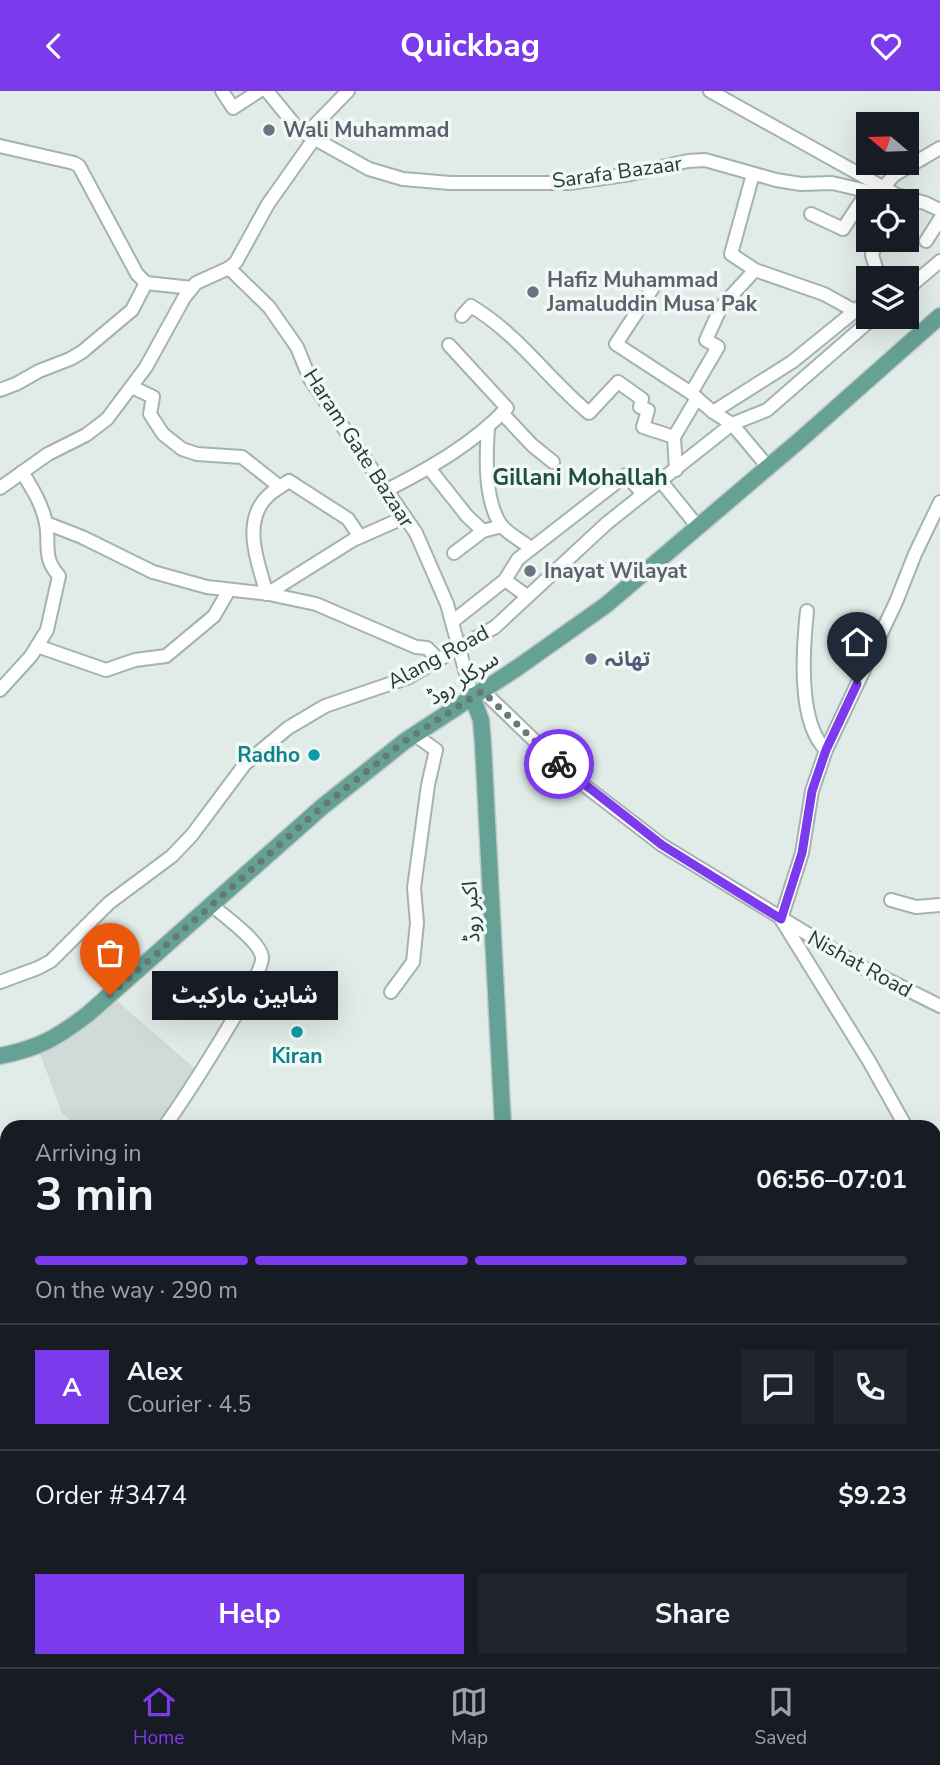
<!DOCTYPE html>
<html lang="en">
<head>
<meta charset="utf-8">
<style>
	:root { --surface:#171b24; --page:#20242c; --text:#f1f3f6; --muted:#9ea1a6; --line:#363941; --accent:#7c3aed }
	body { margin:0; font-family:"Nunito Sans","Noto Sans Arabic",sans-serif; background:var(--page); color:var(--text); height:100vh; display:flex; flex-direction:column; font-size:26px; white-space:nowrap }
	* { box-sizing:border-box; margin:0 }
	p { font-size:23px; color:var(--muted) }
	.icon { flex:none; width:38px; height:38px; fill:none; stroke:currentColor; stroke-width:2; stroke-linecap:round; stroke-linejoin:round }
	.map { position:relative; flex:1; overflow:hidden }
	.sheet { position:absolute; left:0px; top:1029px; width:942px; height:548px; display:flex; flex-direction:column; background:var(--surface); border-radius:21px 21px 0 0; box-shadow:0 7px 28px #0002 }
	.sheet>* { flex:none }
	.needle { width:46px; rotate:289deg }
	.fabs { position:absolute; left:856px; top:21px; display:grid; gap:14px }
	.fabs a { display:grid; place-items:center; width:63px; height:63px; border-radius:0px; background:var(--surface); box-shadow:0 7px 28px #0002; font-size:35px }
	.pin { position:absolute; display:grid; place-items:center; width:60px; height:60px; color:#fff; margin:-72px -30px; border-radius:50% 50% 50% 0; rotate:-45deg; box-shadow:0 0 7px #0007 }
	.pin .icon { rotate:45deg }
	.courier { position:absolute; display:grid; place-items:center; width:70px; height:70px; margin:-35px; border:5px solid #7c3aed; border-radius:50%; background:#fff; color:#222; box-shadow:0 2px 9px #0007 }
	.bubble { position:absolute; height:49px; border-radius:0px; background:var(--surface); box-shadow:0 7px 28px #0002; font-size:23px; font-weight:700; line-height:49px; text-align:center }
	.head em { font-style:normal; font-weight:700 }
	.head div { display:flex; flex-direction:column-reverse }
	.head { display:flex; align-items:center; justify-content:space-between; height:119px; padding:0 35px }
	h1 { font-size:46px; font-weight:700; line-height:52px }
	.bar { display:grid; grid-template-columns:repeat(4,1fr); gap:10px 7px; align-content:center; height:84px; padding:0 35px }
	.bar i { height:9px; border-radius:5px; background:var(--line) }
	.bar .on { background:var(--accent) }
	.bar p { grid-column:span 4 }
	.line { display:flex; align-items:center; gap:18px; padding:0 35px; border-top:2px solid var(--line) }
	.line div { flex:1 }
	.round { display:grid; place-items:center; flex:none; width:74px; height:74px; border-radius:0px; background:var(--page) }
	.button { display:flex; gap:14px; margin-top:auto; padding:14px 35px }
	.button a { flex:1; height:80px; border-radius:0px; background:var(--accent); color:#fff; font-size:28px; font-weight:700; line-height:80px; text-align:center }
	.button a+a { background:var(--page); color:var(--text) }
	header { display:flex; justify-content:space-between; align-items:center; height:91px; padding:0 35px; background:var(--accent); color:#fff; font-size:32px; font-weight:700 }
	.menu { display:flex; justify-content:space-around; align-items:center; height:98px; border-top:2px solid var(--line); background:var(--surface); font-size:19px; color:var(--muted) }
	.menu a { display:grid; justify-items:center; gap:4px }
	.menu .on { color:var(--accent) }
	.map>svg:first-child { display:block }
	.built { fill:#cfdbd7 }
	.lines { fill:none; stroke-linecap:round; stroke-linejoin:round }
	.minor-casing { stroke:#a4b3af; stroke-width:16 }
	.major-casing { stroke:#c1c8c7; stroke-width:19 }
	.minor { stroke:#fff; stroke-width:12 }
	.major { stroke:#66a195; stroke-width:16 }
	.done { stroke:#657975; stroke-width:7; stroke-dasharray:0 12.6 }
	.route { stroke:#7c3aed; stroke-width:9 }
	.worship-dot { fill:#6b7280; stroke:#f2f8f5; stroke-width:2.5 }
	.service-dot { fill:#5c6f8a; stroke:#f2f8f5; stroke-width:2.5 }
	.culture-dot { fill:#0f9aa8; stroke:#f2f8f5; stroke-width:2.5 }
	.labels { text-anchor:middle; stroke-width:7; stroke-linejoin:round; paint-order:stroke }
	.worship-label { font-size:21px; font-weight:bold; fill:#5b616d; stroke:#f2f8f5; text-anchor:start }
	.street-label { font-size:21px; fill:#223c37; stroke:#f2f8f5 }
	.service-label { font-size:21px; font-weight:bold; fill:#4e5e75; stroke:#f2f8f5; text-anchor:start }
	.culture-label { font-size:21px; font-weight:bold; fill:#0d838f; stroke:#f2f8f5; text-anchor:end }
	.neighbourhood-label { font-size:23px; font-weight:bold; fill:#1e4e45; stroke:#f2f8f5 }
</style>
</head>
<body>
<header><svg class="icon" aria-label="back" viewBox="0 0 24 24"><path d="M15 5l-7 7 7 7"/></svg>Quickbag<svg class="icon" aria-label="heart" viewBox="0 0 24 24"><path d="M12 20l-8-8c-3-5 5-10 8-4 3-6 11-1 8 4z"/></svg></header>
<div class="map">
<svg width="940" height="1576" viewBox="0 0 940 1576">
	<rect width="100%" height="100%" fill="#e1ebe8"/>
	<path class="built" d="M 110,904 L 199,981 L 164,1036 L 100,1036 L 94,1030 L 86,1036 L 77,1036 L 62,1022 L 37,955 Z"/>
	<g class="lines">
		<defs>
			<g id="minor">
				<path d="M 222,0 L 233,17 L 259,0"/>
				<path d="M 267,0 L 299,39 L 369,78 L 403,88 L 450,92 L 569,92 L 631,83 L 688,70 L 705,69 L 776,89 L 801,93 L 832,92 L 880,103 L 900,105 L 925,112 L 940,119"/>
				<path d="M 710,0 L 895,103"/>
				<path d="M 306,43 L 348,0"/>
				<path d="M 0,55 L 74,72 L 79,75 L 137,183 L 146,192 L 192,197"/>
				<path d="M 753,83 L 731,163 L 755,179 L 824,203 L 855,220"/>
				<path d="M 884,96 L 894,84 L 940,57"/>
				<path d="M 811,123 L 843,138 L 860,112 L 868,115"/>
				<path d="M 877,149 L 872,164 L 878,183"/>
				<path d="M 926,150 L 940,128"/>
				<path d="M 229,177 L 269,216 L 297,256 L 310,288 L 416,442 L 447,513 L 472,605"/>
				<path d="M 654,195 L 616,253 L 691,302 L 713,321 L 732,333 L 768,376"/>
				<path d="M 906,199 L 940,170"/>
				<path d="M 462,225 L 471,215 C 518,243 548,288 589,322 L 618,291 L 642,308 L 640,316 L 648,319 L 643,336 L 674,346"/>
				<path d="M 132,296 L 153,306 L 150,323 L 163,343 L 182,358 L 197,363 L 242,366 L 280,396"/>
				<path d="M 0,299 L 16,293 L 39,280 L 70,268 L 82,261 L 132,219 L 146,192"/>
				<path d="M 691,302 L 718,256 L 706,249 L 721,216 L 755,179"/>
				<path d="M 713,321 L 792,271 L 861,215 L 868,222"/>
				<path d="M 502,322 L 532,354 L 553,371"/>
				<path d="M 488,337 C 486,365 484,409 501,434 C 508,443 522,450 531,457"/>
				<path d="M 429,377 L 467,425 L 483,440"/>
				<path d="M 676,379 L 674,346 L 697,307"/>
				<path d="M 660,389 L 698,436"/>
				<path d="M 0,397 L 48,363 L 86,344 L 107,328 L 146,276 L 184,207 L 196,192 L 229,177 L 236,171 L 268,113 L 314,48"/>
				<path d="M 387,399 C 430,377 473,353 507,317 L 449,254"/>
				<path d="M 46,432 L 82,446 L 153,481 L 207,496 L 269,503 L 316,513 L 416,556 L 427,557 L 438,568"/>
				<path d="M 360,446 L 348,428 L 289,390 C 283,394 276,398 270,403 C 240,429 258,472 267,503 L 353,449 L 360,446 L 405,426"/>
				<path d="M 454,462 L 483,440 L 502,435"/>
				<path d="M 505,489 L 518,468 L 626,384 L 643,403"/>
				<path d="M 807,520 C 803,558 797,631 826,659"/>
				<path d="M 452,531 L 505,489 L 527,505"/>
				<path d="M 37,555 L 106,579 L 135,569 L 166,565 L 214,525 L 229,499"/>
				<path d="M 0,599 L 31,565 L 47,539 L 59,485 C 42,466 50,454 46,432 C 42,413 32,397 22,381"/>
				<path d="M 483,600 L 567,681 L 662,754 L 860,875 L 940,915"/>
				<path d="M 891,809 L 916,816 L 940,814"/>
				<path d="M 0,891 L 38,877 L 51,870 L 109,812 L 172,765 L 192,744 L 245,673 L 288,637 L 325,615 L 407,587 L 495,536 L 607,432 L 732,333 L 767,319 L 874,226"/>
				<path d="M 391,901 L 413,871 L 417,832 L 414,797 L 428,694 L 436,659 L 415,644"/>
				<path d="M 164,1036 C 180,1014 265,885 262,866 C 260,850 223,824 210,813"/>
				<path d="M 906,1036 L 869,970 L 781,828 L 802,762 L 812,700 L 826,659 L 896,511 L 915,463 L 940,411"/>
				<path d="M 0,1083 L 7,1091"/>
				<path d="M 934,1087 L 940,1097"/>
				<path d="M 0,1159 L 7,1162"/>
				<path d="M 0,1209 L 7,1191"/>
				<path d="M 934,1301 L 940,1299"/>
				<path d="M 0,1389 L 7,1391"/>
				<path d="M 0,1459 L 7,1421"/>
				<path d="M 0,1460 L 7,1512"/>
				<path d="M 934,1533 L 940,1534"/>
				<path d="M 38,1570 L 45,1576"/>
				<path d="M 109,1570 L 115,1576"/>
				<path d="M 636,1570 L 637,1576"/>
				<path d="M 690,1570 L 691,1576"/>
				<path d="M 72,1576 L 82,1570"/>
				<path d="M 160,1576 L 166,1570"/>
				<path d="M 307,1576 L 308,1570"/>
				<path d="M 860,1576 L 862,1570"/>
			</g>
			<g id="major">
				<path d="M 472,605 L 481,629 L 483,653 L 503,1036"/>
				<path d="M 0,965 C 39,957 57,947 88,923 L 322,716 L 405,650 L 517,577 L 606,514 L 800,349 L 940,225"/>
				<path d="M 523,1570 L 523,1576"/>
			</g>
		</defs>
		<use href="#minor" class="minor-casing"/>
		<use href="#major" class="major-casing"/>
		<use href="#minor" class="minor"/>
		<use href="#major" class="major"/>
	</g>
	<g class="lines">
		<path class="done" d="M 110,904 L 322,716 L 405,650 L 482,600 L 559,673"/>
		<path class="route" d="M 559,673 L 662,754 L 781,828 L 802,762 L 812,700 L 826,659 L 857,593"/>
	</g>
	<g class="worship-dot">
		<circle cx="269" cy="39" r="7"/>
		<circle cx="533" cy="201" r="7"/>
		<circle cx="530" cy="480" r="7"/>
	</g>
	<circle class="service-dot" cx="591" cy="568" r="7"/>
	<g class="culture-dot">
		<circle cx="314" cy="664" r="7"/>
		<circle cx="297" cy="941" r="7"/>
	</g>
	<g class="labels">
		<g class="worship-label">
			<text x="283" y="46">Wali Muhammad</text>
			<text x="547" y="196">Hafiz Muhammad<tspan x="547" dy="24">Jamaluddin Musa Pak</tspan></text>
			<text x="544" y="487">Inayat Wilayat</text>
		</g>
		<g class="street-label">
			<text transform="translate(617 81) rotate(-8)" y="7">Sarafa Bazaar</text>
			<text transform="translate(359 357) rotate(57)" y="7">Haram Gate Bazaar</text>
			<text transform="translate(438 566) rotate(-28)" y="7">Alang Road</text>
			<text transform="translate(463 587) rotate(-33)" y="7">سرکلر روڈ</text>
			<text transform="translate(471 821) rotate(-93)" y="7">اکبر روڈ</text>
			<text transform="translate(860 873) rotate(29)" y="7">Nishat Road</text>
		</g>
		<g class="service-label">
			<text x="605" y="575">تھانہ</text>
		</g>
		<g class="culture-label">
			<text x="300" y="671">Radho</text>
			<text x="297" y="972" text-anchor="middle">Kiran</text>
		</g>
		<g class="neighbourhood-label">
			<text x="580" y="394">Gillani Mohallah</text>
		</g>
	</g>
</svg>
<div class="fabs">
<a><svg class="needle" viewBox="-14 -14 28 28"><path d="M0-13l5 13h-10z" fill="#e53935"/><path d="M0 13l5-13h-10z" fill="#9ea1a6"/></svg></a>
<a><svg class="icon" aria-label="locate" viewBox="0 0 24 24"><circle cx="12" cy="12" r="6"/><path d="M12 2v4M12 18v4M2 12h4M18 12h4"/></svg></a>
<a><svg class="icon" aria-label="layers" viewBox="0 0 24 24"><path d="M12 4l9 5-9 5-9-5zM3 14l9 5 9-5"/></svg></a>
</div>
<div class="pin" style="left:110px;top:904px;background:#ea580c"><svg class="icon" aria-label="bag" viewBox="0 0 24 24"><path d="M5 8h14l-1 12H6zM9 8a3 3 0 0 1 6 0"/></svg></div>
<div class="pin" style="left:857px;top:593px;background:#1f2937"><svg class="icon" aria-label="home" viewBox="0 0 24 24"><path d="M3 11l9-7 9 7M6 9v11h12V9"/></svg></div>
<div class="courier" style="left:559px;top:673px"><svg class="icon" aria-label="bike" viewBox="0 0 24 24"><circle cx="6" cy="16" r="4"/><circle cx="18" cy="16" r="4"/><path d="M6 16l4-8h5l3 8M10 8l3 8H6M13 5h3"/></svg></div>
<div class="bubble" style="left:152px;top:880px;width:186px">شاہین مارکیٹ</div>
<section class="sheet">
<div class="head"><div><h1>3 min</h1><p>Arriving in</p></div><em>06:56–07:01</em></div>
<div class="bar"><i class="on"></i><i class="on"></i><i class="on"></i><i></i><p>On the way · 290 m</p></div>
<div class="line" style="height:126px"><b class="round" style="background:var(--accent);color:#fff">A</b><div><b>Alex</b><p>Courier · 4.5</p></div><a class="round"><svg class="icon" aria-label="chat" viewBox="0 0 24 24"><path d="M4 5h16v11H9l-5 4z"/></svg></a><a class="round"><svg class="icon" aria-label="phone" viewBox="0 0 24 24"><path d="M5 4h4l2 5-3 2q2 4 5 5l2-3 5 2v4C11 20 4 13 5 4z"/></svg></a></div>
<div class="line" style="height:91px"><div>Order #3474</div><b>$9.23</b></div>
<div class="button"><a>Help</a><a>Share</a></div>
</section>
</div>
<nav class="menu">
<a class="on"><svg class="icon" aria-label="home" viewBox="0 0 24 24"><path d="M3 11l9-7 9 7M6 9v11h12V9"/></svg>Home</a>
<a><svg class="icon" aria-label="map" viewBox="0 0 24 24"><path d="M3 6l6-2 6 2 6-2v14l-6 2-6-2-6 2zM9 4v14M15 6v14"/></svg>Map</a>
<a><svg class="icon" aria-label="saved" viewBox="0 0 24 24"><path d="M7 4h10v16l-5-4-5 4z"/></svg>Saved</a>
</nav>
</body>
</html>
